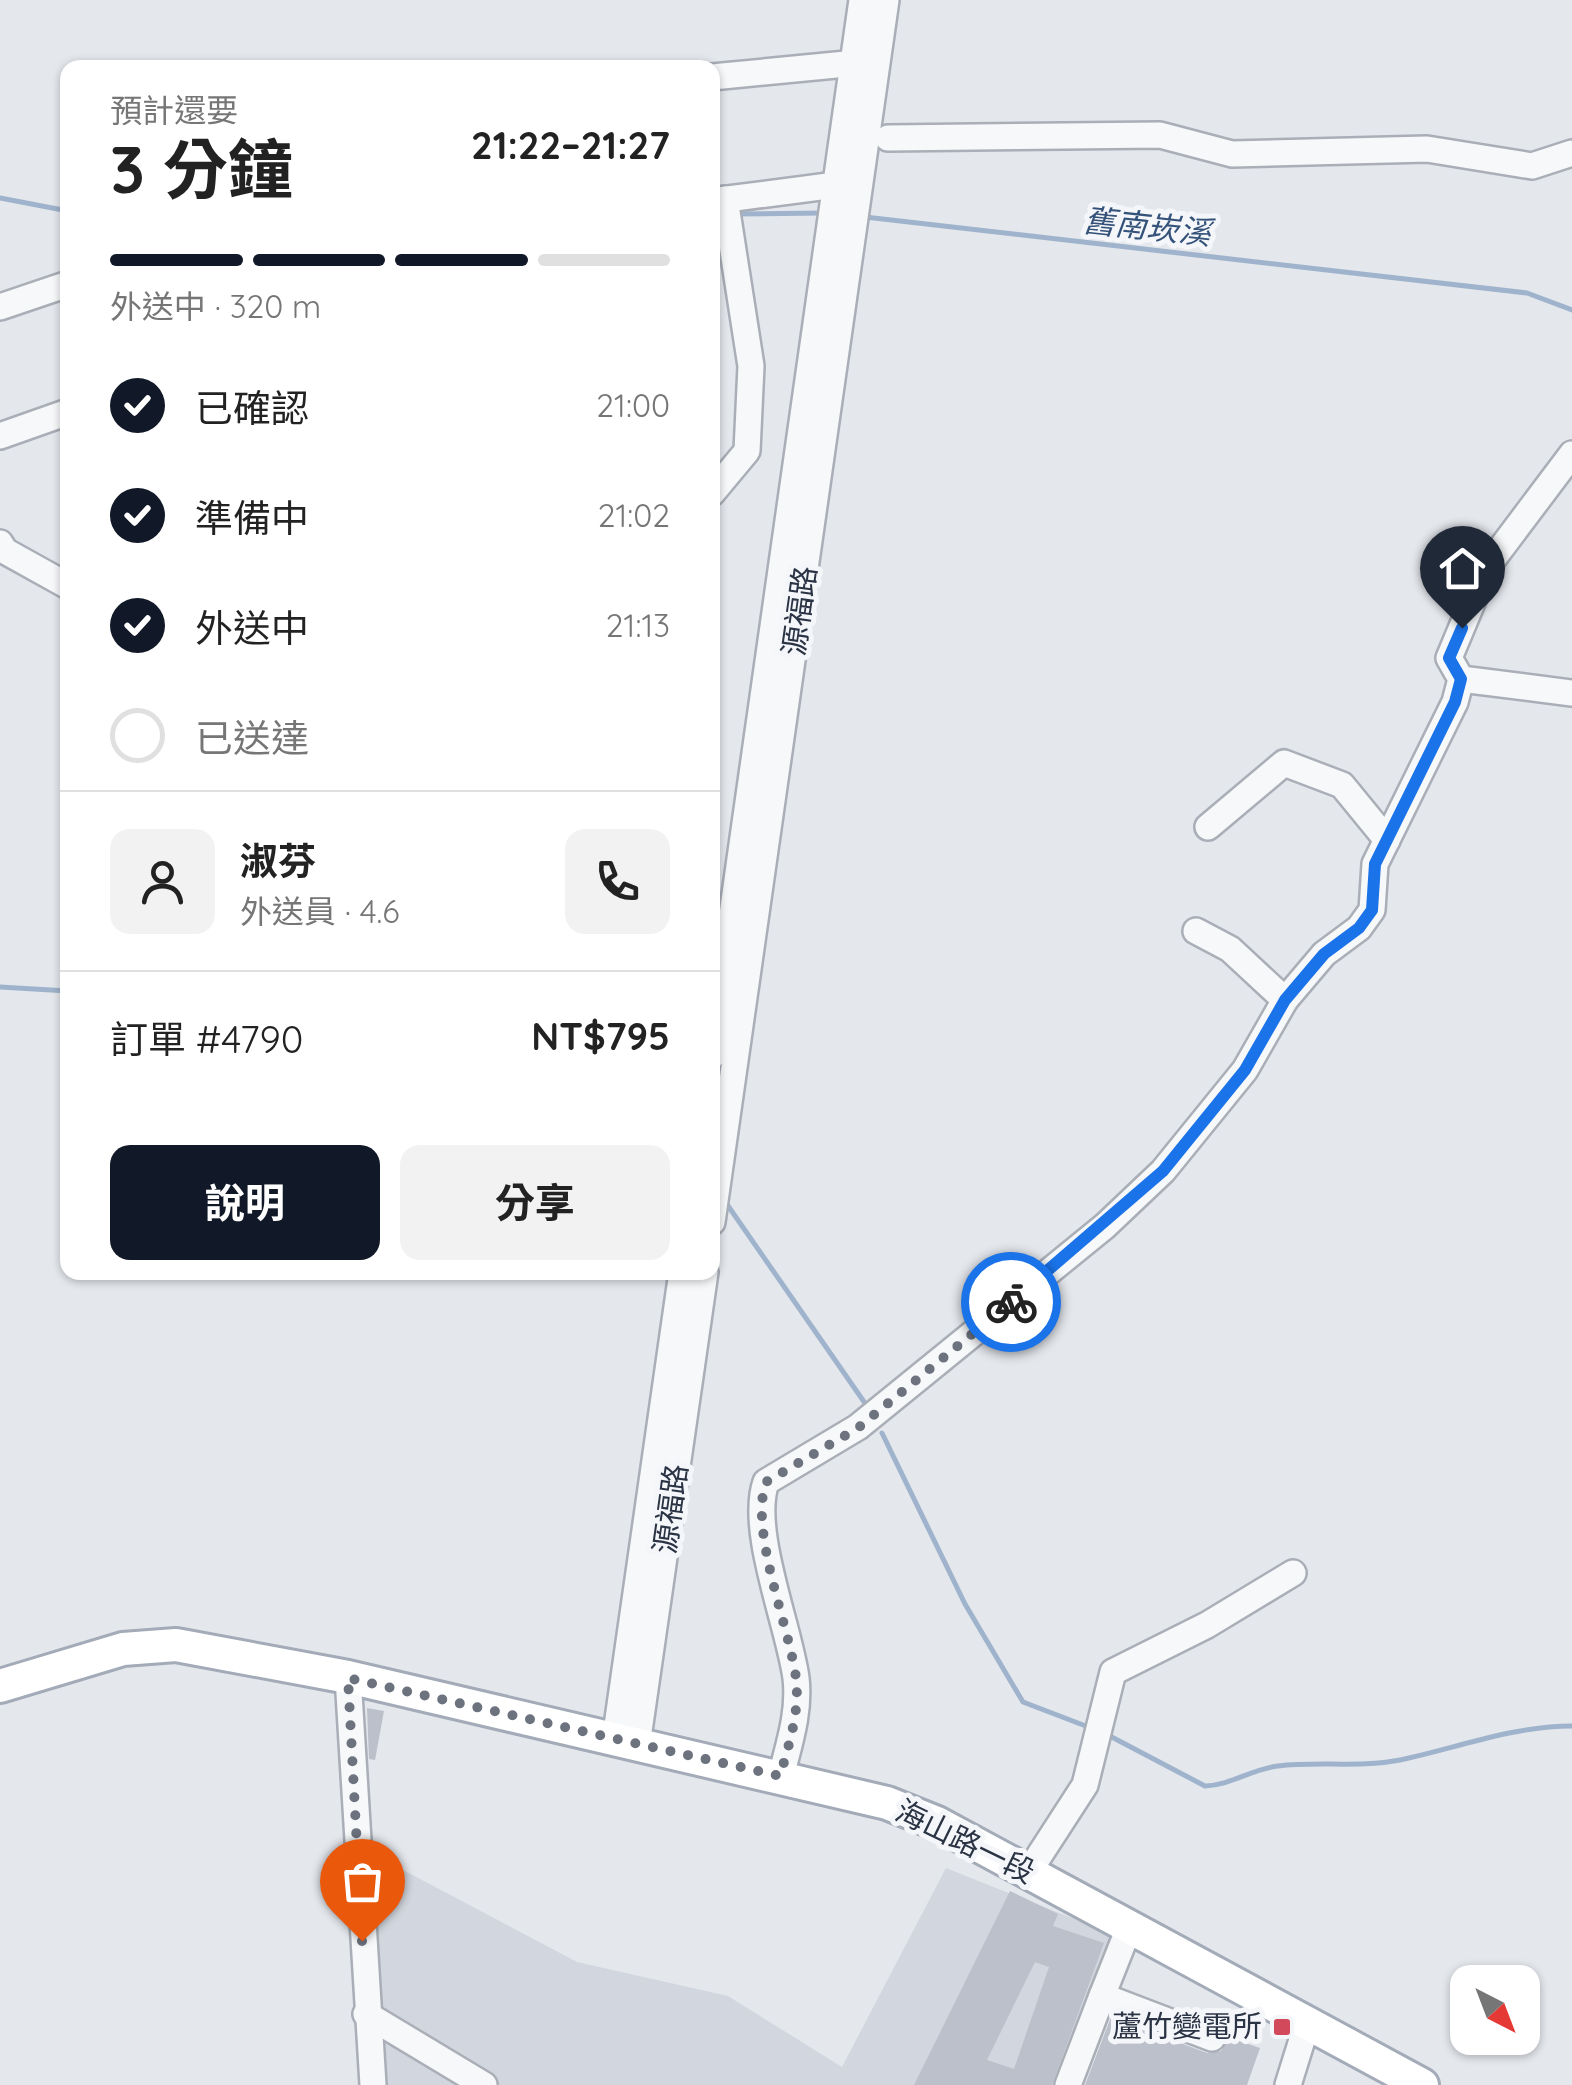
<!DOCTYPE html>
<html lang="zh-TW">
<head>
<meta charset="utf-8">
<style>
	:root { --surface:#fff; --page:#f2f2f2; --text:#222; --muted:#767676; --line:#e0e0e0; --accent:#111827 }
	body { margin:0; font-family:Quicksand,"Noto Sans TC",sans-serif; background:var(--page); color:var(--text); height:100vh; display:flex; flex-direction:column; font-size:38px; white-space:nowrap }
	* { box-sizing:border-box; margin:0 }
	p { font-size:32px; color:var(--muted) }
	.icon { flex:none; width:55px; height:55px; fill:none; stroke:currentColor; stroke-width:2; stroke-linecap:round; stroke-linejoin:round }
	.map { position:relative; flex:1; overflow:hidden }
	.panel { position:absolute; left:60px; top:60px; width:660px; height:1220px; display:flex; flex-direction:column; background:var(--surface); border-radius:20px; box-shadow:0 2px 8px #0004 }
	.panel>* { flex:none }
	.needle { width:65px; rotate:138deg }
	.buttons { position:absolute; left:1450px; top:1965px; display:grid; gap:20px }
	.buttons a { display:grid; place-items:center; width:90px; height:90px; border-radius:20px; background:var(--surface); box-shadow:0 2px 8px #0004; font-size:50px }
	.pin { position:absolute; display:grid; place-items:center; width:85px; height:85px; color:#fff; margin:-102px -42px; border-radius:50% 50% 50% 0; rotate:-45deg; box-shadow:0 0 10px #0007 }
	.pin .icon { rotate:45deg }
	.courier { position:absolute; display:grid; place-items:center; width:100px; height:100px; margin:-50px; border:8px solid #1a73e8; border-radius:50%; background:#fff; color:#222; box-shadow:0 2px 12px #0007 }
	.headline em { font-style:normal; font-weight:700 }
	.headline div { display:flex; flex-direction:column-reverse }
	.headline { display:flex; align-items:center; justify-content:space-between; height:170px; padding:0 50px }
	h1 { font-size:65px; font-weight:700; line-height:75px }
	.bar { display:grid; grid-template-columns:repeat(4,1fr); gap:15px 10px; align-content:center; height:120px; padding:0 50px }
	.bar i { height:12px; border-radius:8px; background:var(--line) }
	.bar .current { background:var(--accent) }
	.bar p { grid-column:span 4 }
	.line { display:flex; align-items:center; gap:25px; padding:0 50px; border-top:2px solid var(--line) }
	.line div { flex:1 }
	.round { display:grid; place-items:center; flex:none; width:105px; height:105px; border-radius:20px; background:var(--page) }
	ol { padding:0 50px; list-style:none }
	li { display:flex; align-items:center; gap:30px; height:110px }
	li p { margin-inline-start:auto }
	li .icon { padding:10px; border-radius:50%; background:var(--accent); color:#fff; stroke-width:4 }
	li:last-child { color:var(--muted) }
	li i { width:55px; height:55px; border:5px solid var(--line); border-radius:50% }
	.cta { display:flex; gap:20px; margin-top:auto; padding:20px 50px }
	.cta a { flex:1; height:115px; border-radius:20px; background:var(--accent); color:#fff; font-size:40px; font-weight:700; line-height:115px; text-align:center }
	.cta a+a { background:var(--page); color:var(--text) }
	.map>svg:first-child { display:block }
	.built { fill:#d2d6de }
	.lines { fill:none; stroke-linecap:round; stroke-linejoin:round }
	.stream { stroke:#9fb4cc; stroke-width:5 }
	.building { fill:#bbc0ca; fill-rule:evenodd }
	.minor-casing { stroke:#a9aeb7; stroke-width:30 }
	.major-casing { stroke:#a3abb8; stroke-width:38 }
	.minor { stroke:#f7f8fa; stroke-width:25 }
	.major { stroke:#fff; stroke-width:32 }
	.done { stroke:#6c737f; stroke-width:10; stroke-dasharray:0 18 }
	.route { stroke:#1a73e8; stroke-width:12 }
	.poi-dot { fill:#d1495b; stroke:#f4f6f9; stroke-width:4 }
	.labels { text-anchor:middle; stroke-width:10; stroke-linejoin:round; paint-order:stroke }
	.street-label { font-size:30px; fill:#2b3445; stroke:#f4f6f9 }
	.poi-label { font-size:30px; fill:#2b3445; stroke:#f4f6f9; text-anchor:end }
	.water-label { font-size:32px; font-style:italic; fill:#34527a; stroke:#f4f6f9 }
</style>
</head>
<body>
<div class="map">
<svg width="1572" height="2085" viewBox="0 0 1572 2085">
	<rect width="100%" height="100%" fill="#e4e7ec"/>
	<path class="built" d="M 367,1851 L 577,1962 L 728,1996 L 842,2067 L 946,1868 L 1112,1934 L 1055,2085 L 380,2085 Z"/>
	<g class="lines">
		<g class="stream">
			<path d="M 0,198 L 68,211"/>
			<path d="M 735,214 L 824,213"/>
			<path d="M 865,217 L 1527,293 L 1572,310"/>
			<path d="M 0,987 L 68,991"/>
			<path d="M 724,1200 L 869,1409"/>
			<path d="M 882,1433 L 965,1604 L 1023,1702 L 1091,1728"/>
			<path d="M 1106,1734 L 1205,1786 C 1231,1785 1252,1769 1278,1766 C 1318,1761 1359,1768 1400,1760 C 1457,1748 1513,1726 1572,1726"/>
		</g>
	</g>
	<g class="building">
		<path d="M 367,1708 L 384,1711 L 375,1760 L 369,1759 Z"/>
		<path d="M 1010,1891 L 1058,1914 L 1053,1926 L 1104,1943 L 1052,2085 L 914,2085 ZM 1035,1962 L 1049,1967 L 1014,2069 L 987,2060 Z"/>
		<path d="M 1111,2017 L 1207,2053 L 1221,2051 L 1228,2037 L 1260,2048 L 1247,2085 L 1085,2085 Z"/>
	</g>
	<g class="lines">
		<defs>
			<g id="minor">
				<path d="M 712,77 L 867,62"/>
				<path d="M 888,138 L 1160,135 L 1232,154 L 1427,149 L 1532,166 L 1572,153"/>
				<path d="M 712,201 L 851,183"/>
				<path d="M 0,307 L 68,284"/>
				<path d="M 0,436 L 68,412"/>
				<path d="M 712,493 L 747,451 L 751,366 L 725,199"/>
				<path d="M 0,543 L 5,551 L 68,586"/>
				<path d="M 1461,679 L 1572,693"/>
				<path d="M 1208,827 L 1284,763 L 1342,785 L 1387,840"/>
				<path d="M 1196,931 L 1230,949 L 1285,1000"/>
				<path d="M 712,1056 L 862,0"/>
				<path d="M 712,1222 L 886,0"/>
				<path d="M 348,1677 L 373,2085"/>
				<path d="M 615,1740 L 682,1272"/>
				<path d="M 637,1745 L 705,1272"/>
				<path d="M 781,1776 C 789,1744 800,1712 796,1678 C 789,1626 749,1530 766,1482 L 858,1427 L 1105,1226 L 1163,1171 L 1245,1070 L 1285,1000 L 1324,954 L 1359,928 L 1372,910 L 1375,864 L 1455,702 L 1461,679 L 1449,658 L 1487,567 L 1572,454"/>
				<path d="M 1028,1873 L 1085,1785 L 1113,1672 L 1207,1625 L 1293,1573"/>
				<path d="M 1129,1928 L 1102,1996 L 1212,2038"/>
				<path d="M 366,2014 L 484,2085"/>
				<path d="M 1068,2085 L 1102,1996"/>
				<path d="M 1288,2085 L 1307,2024"/>
			</g>
			<path id="major" d="M 0,1686 L 123,1649 L 176,1645 L 348,1677 L 887,1803 L 937,1823 L 1422,2085"/>
		</defs>
		<use href="#minor" class="minor-casing"/>
		<use href="#major" class="major-casing"/>
		<use href="#minor" class="minor"/>
		<use href="#major" class="major"/>
	</g>
	<g class="lines">
		<path class="done" d="M 362,1941 L 348,1678 L 780,1776 C 789,1744 800,1712 796,1678 C 789,1625 749,1531 766,1482 L 858,1428 L 1011,1302"/>
		<path class="route" d="M 1011,1302 L 1163,1171 L 1245,1070 L 1285,1000 L 1324,954 L 1359,928 L 1372,910 L 1375,864 L 1455,702 L 1461,679 L 1449,658 L 1462,628"/>
	</g>
	<rect class="poi-dot" x="1272" y="2017" width="20" height="20" rx="5"/>
	<g class="labels">
		<g class="street-label">
			<text transform="translate(800 611) rotate(-82)" y="10">源福路</text>
			<text transform="translate(671 1509) rotate(-82)" y="10">源福路</text>
			<text transform="translate(965 1842) rotate(26)" y="10">海山路一段</text>
		</g>
		<g class="poi-label">
			<text x="1262" y="2037">蘆竹變電所</text>
		</g>
		<g class="water-label">
			<text transform="translate(1147 227) rotate(6)" y="11">舊南崁溪</text>
		</g>
	</g>
</svg>
<div class="buttons">
<a><svg class="needle" viewBox="-14 -14 28 28"><path d="M0-13l5 13h-10z" fill="#e53935"/><path d="M0 13l5-13h-10z" fill="#767676"/></svg></a>
</div>
<div class="pin" style="left:362px;top:1941px;background:#ea580c"><svg class="icon" aria-label="bag" viewBox="0 0 24 24"><path d="M5 8h14l-1 12H6zM9 8a3 3 0 0 1 6 0"/></svg></div>
<div class="pin" style="left:1462px;top:628px;background:#1f2937"><svg class="icon" aria-label="home" viewBox="0 0 24 24"><path d="M3 11l9-7 9 7M6 9v11h12V9"/></svg></div>
<div class="courier" style="left:1011px;top:1302px"><svg class="icon" aria-label="bike" viewBox="0 0 24 24"><circle cx="6" cy="16" r="4"/><circle cx="18" cy="16" r="4"/><path d="M6 16l4-8h5l3 8M10 8l3 8H6M13 5h3"/></svg></div>
<section class="panel">
<div class="headline"><div><h1>3 分鐘</h1><p>預計還要</p></div><em>21:22–21:27</em></div>
<div class="bar"><i class="current"></i><i class="current"></i><i class="current"></i><i></i><p>外送中 · 320 m</p></div>
<ol>
<li><svg class="icon" aria-label="check" viewBox="0 0 24 24"><path d="M5 12l5 5 9-10"/></svg>已確認<p>21:00</p></li>
<li><svg class="icon" aria-label="check" viewBox="0 0 24 24"><path d="M5 12l5 5 9-10"/></svg>準備中<p>21:02</p></li>
<li><svg class="icon" aria-label="check" viewBox="0 0 24 24"><path d="M5 12l5 5 9-10"/></svg>外送中<p>21:13</p></li>
<li><i></i>已送達</li>
</ol>
<div class="line" style="height:180px"><a class="round"><svg class="icon" aria-label="person" viewBox="0 0 24 24"><circle cx="12" cy="8" r="4"/><path d="M4 21q1-7 8-7t8 7"/></svg></a><div><b>淑芬</b><p>外送員 · 4.6</p></div><a class="round"><svg class="icon" aria-label="phone" viewBox="0 0 24 24"><path d="M5 4h4l2 5-3 2q2 4 5 5l2-3 5 2v4C11 20 4 13 5 4z"/></svg></a></div>
<div class="line" style="height:130px"><div>訂單 #4790</div><b>NT$795</b></div>
<div class="cta"><a>說明</a><a>分享</a></div>
</section>
</div>
</body>
</html>
